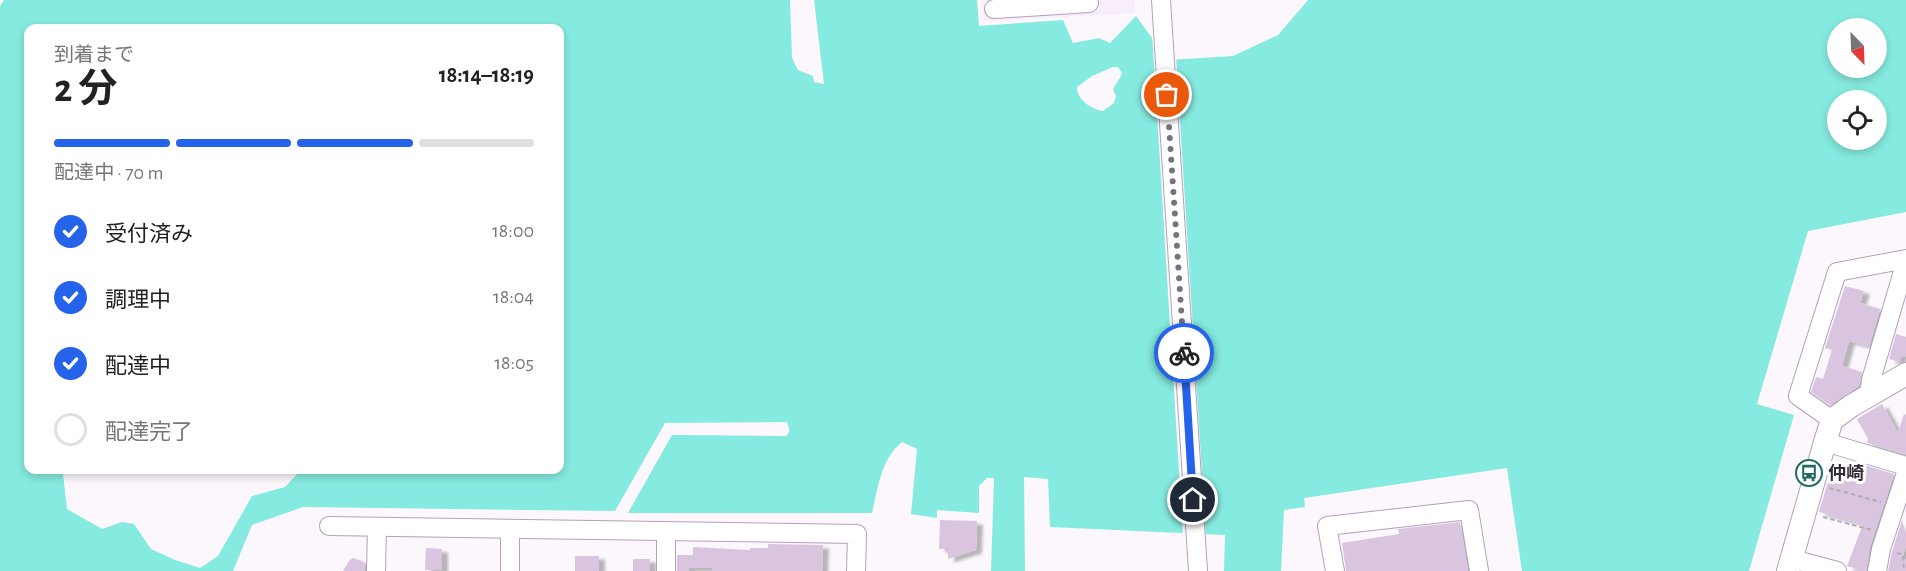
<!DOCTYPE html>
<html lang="ja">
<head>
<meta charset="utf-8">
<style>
	:root { --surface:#fff; --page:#f2f2f2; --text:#222; --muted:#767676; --line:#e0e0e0; --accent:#2563eb }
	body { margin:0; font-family:"Alegreya Sans","Noto Sans JP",sans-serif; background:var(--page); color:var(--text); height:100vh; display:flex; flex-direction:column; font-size:22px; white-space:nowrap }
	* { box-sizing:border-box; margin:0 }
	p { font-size:20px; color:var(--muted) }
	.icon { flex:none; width:33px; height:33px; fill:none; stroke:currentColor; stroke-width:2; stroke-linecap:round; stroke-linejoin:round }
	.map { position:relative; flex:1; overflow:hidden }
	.drawer { position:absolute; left:24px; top:24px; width:540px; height:450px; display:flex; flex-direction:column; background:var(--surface); border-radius:12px; box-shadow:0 3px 9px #0003 }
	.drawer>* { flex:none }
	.needle { width:39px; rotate:157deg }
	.controls { position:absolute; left:1827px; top:18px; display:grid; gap:12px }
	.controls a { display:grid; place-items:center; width:60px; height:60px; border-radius:50%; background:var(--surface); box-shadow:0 3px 9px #0003; font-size:30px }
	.pin { position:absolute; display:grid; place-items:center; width:51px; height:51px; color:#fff; margin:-26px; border:3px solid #fff; border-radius:50%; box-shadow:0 2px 6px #0007 }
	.courier { position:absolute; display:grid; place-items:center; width:60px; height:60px; margin:-30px; border:4px solid #2563eb; border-radius:50%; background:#fff; color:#222; box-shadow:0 2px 8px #0007 }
	.summary em { font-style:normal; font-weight:700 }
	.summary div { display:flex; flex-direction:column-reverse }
	.summary { display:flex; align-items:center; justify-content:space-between; height:102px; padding:0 30px }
	h1 { font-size:39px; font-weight:700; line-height:45px }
	.bar { display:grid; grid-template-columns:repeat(4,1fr); gap:9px 6px; align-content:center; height:72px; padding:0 30px }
	.bar i { height:8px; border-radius:4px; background:var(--line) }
	.bar .on { background:var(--accent) }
	.bar p { grid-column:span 4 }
	ol { padding:0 30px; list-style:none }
	li { display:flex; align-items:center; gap:18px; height:66px }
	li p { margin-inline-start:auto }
	li .icon { padding:6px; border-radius:50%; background:var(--accent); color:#fff; stroke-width:4 }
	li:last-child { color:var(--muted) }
	li i { width:33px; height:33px; border:3px solid var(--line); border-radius:50% }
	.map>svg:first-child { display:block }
	.built { fill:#f8edfb }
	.water { fill:#85eadf; fill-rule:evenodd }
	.pier { fill:#fbf7fd }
	.building { fill:#d9c5e0; filter:url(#shadow) }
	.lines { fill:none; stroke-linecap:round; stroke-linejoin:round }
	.minor-casing { stroke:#b4a0ba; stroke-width:20 }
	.major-casing { stroke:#b4a0ba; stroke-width:24 }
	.path { stroke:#b2acb4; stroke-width:2; stroke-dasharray:4.5 3; stroke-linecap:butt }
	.minor { stroke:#fff; stroke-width:18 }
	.major { stroke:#fff; stroke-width:22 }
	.done { stroke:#79727c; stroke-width:6; stroke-dasharray:0 10.8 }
	.route { stroke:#2563eb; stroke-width:8 }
	.labels { text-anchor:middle; stroke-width:6; stroke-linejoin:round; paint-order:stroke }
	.poi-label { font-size:18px; font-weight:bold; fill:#332b36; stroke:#fff; text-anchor:start }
</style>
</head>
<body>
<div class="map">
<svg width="1906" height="571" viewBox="0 0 1906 571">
	<defs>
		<filter id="shadow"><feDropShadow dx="6" dy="3.5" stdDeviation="1.5" flood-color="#0004"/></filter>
	</defs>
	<rect width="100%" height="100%" fill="#fbf7fd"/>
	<path class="built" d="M 982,0 L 1135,0 L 1135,13 L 984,21 Z"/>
	<path class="water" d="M 4,0 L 790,0 L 792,58 L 798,70 L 813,76 L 814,82 L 824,84 L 814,0 L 977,0 L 979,26 L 1063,20 L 1073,43 L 1099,38 L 1110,43 L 1136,16 L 1168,60 L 1233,56 L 1278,35 L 1308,0 L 1906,0 L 1906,212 L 1808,231 L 1757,404 L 1794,415 L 1749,571 L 1522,571 L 1507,468 L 1304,498 L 1305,507 L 1284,510 L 1281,571 L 1224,571 L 1225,535 L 1050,527 L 1048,479 L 1024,477 L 1025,571 L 991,571 L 994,478 L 987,478 L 979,486 L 979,513 L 937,510 L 937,518 L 911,514 L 917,449 L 902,442 C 881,459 878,488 872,513 L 628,513 L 672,435 L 786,436 C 791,432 789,428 787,422 L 665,423 L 615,511 L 303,507 L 252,525 L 233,571 L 0,571 L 0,6 ZM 28,28 L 560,28 L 560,470 L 301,470 L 285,487 L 252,496 L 218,556 L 200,568 L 175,560 L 151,549 L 134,524 L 122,522 L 102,529 L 67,509 L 63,474 L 68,470 L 28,470 ZM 1838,28 L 1876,28 L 1876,68 L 1838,68 ZM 1113,67 L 1118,67 L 1122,73 C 1120,80 1115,84 1113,90 L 1116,96 L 1114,103 L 1103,111 C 1092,110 1076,99 1077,87 L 1092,76 ZM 1838,100 L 1876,100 L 1876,140 L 1838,140 Z"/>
	<path class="pier" d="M 1152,33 L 1169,57 L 1176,57 L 1206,537 L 1183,536 Z"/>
	<g class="building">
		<path d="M 1845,286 L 1864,291 L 1860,303 L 1880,309 L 1869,346 L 1849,341 L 1842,366 L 1862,372 L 1859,386 L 1830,405 L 1811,392 L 1816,377 L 1823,379 L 1832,350 L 1825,348 Z"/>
		<path d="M 1896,334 L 1906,337 L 1906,357 L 1901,356 L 1899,362 L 1889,359 Z"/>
		<path d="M 1882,404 L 1898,433 L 1904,414 L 1906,415 L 1906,454 L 1867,443 L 1868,439 L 1857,419 Z"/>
		<path d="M 1854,462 L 1894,474 L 1870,546 L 1866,571 L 1857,571 L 1858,569 L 1847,566 L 1863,524 L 1819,512 L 1830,475 L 1849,480 Z"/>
		<path d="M 940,520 L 977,521 L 976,550 L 948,559 L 948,549 L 939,549 Z"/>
		<path d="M 1902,520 L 1906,533 L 1906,545 L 1902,559 L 1906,559 L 1906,571 L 1888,571 L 1892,552 Z"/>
		<path d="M 1460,522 L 1468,571 L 1346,571 L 1342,543 L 1399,534 L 1398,529 Z"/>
		<path d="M 768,544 L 823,545 L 822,571 L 712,571 L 712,568 L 689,568 L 689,571 L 677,571 L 677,555 L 693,555 L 693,547 L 750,550 L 750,548 L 768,548 Z"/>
		<path d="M 426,548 L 442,549 L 442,570 L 425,570 Z"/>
		<rect x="575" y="556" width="24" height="15"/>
		<path d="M 353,558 L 362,561 L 365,565 L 365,571 L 343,571 L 349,561 Z"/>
		<rect x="633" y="559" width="17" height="12"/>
	</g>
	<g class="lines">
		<defs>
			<g id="minor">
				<path d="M 1161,0 L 1198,571"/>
				<path d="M 994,9 L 1089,3 L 1088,0"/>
				<path d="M 1869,395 L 1871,380 L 1906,261"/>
				<path d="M 1832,420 L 1798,396 L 1837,272 L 1906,259"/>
				<path d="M 1825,442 L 1906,466"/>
				<path d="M 329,526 L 857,534 L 856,571"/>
				<path d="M 1792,559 L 1837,571"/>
				<path d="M 376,571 L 377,527"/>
				<path d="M 510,571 L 510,530"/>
				<path d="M 666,571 L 666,531"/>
				<path d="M 1335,571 L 1327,526 L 1469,510 L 1479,571"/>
				<path d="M 1877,571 L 1881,549 L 1906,473"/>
			</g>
			<path id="major" d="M 1788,571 L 1825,442 L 1832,420 L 1851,406 L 1906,374"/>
		</defs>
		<use href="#minor" class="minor-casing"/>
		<use href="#major" class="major-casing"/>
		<g class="path">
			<path d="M 1829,488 L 1881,502"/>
			<path d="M 1823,517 L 1872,530"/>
			<path d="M 1897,553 L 1906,555"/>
			<path d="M 1903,556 L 1904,571"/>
		</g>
		<use href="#minor" class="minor"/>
		<use href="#major" class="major"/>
	</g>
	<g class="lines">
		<path class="done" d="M 1167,95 L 1184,353"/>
		<path class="route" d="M 1184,353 L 1193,500"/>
	</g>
	<defs>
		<symbol id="bus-ring" viewBox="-11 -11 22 22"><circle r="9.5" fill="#fff" stroke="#206a63" stroke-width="1.5"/><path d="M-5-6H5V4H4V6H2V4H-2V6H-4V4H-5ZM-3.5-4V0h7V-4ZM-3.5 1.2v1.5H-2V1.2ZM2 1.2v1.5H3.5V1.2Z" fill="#206a63"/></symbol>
	</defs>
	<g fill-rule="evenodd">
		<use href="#bus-ring" x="1794" y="458" width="30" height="30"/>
	</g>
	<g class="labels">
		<g class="poi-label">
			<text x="1828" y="479">仲崎</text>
		</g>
	</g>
</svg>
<div class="controls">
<a><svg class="needle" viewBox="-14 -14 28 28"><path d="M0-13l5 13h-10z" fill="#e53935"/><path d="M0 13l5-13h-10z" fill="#767676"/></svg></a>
<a><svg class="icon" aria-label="locate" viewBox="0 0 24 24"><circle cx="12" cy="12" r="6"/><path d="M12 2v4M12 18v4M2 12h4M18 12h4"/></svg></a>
</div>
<div class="pin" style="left:1167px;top:95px;background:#ea580c"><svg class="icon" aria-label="bag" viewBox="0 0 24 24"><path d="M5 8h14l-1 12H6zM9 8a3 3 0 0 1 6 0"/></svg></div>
<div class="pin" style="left:1193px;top:500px;background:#1f2937"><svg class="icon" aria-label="home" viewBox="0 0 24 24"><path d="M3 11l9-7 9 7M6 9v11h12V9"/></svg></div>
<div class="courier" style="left:1184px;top:353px"><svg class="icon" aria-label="bike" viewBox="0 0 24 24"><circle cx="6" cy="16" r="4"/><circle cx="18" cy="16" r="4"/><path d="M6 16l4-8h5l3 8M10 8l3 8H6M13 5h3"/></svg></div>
<section class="drawer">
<div class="summary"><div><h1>2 分</h1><p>到着まで</p></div><em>18:14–18:19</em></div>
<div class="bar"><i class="on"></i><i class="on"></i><i class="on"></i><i></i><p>配達中 · 70 m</p></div>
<ol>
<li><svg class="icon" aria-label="check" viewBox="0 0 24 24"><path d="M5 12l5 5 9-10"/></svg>受付済み<p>18:00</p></li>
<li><svg class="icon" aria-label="check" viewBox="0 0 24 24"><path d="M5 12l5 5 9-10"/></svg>調理中<p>18:04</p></li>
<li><svg class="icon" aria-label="check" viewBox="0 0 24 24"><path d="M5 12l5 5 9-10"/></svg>配達中<p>18:05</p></li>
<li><i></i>配達完了</li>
</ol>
</section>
</div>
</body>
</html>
